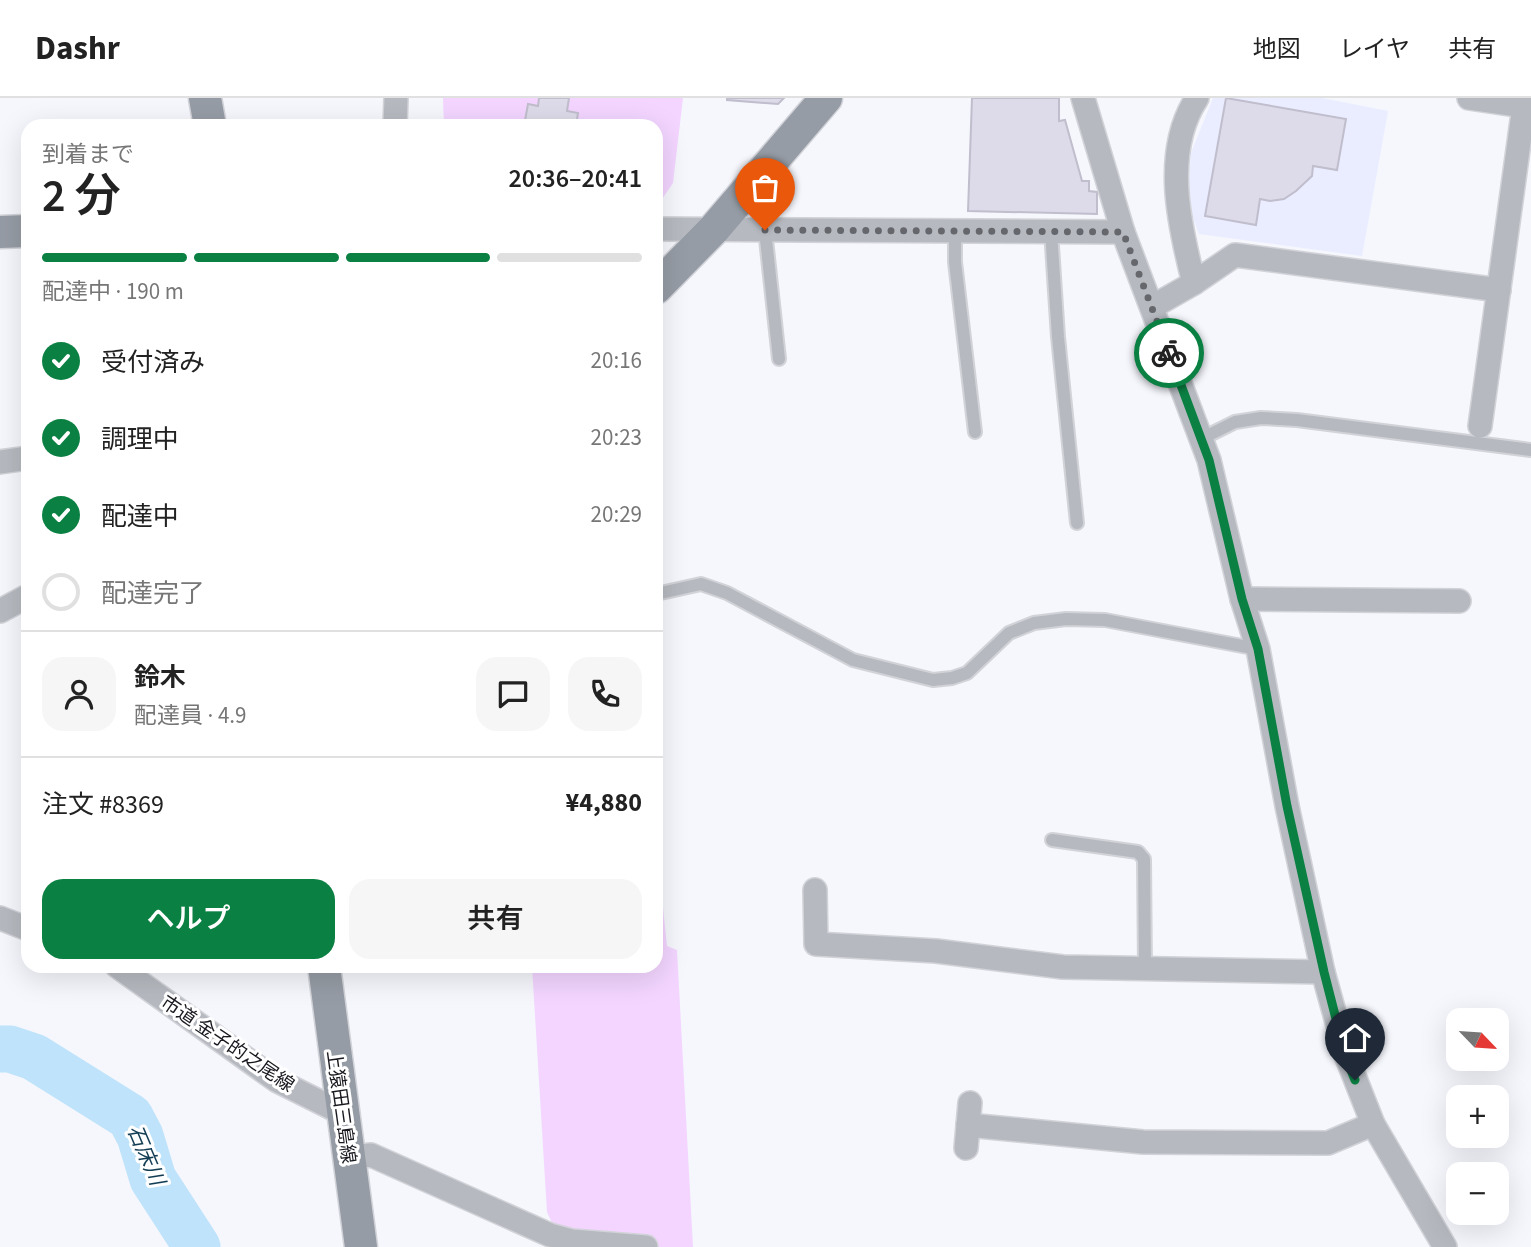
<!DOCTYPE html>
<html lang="ja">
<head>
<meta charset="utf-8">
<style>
	:root { --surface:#fff; --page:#f6f6f6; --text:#222; --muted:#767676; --line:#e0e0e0; --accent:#0b8043 }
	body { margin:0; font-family:"Source Sans 3","Noto Sans JP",sans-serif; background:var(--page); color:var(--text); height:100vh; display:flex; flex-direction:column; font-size:26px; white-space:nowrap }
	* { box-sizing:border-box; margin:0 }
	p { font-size:23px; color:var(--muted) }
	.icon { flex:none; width:38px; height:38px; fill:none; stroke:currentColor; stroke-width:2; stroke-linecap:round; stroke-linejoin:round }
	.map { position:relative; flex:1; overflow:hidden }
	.sheet { position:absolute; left:21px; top:21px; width:642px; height:854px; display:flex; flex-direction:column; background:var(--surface); border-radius:21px; box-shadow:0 7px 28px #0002 }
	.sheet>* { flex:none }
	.needle { width:46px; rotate:115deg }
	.buttons { position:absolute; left:1446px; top:910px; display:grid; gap:14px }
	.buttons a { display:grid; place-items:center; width:63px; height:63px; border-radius:14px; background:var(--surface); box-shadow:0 7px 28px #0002; font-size:35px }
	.pin { position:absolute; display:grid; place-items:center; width:60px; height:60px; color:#fff; margin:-72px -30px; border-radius:50% 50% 50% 0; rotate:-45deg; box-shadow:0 0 7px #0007 }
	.pin .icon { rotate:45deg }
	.courier { position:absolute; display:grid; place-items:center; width:70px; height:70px; margin:-35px; border:5px solid #0b8043; border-radius:50%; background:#fff; color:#222; box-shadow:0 2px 9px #0007 }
	.headline em { font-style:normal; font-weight:600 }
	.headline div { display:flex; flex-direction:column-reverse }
	.headline { display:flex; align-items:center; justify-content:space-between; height:119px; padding:0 21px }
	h1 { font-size:46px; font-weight:600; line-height:52px }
	.bar { display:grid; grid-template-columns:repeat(4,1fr); gap:10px 7px; align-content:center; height:84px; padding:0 21px }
	.bar i { height:9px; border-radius:5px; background:var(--line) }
	.bar .current { background:var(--accent) }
	.bar p { grid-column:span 4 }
	.line { display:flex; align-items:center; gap:18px; padding:0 21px; border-top:2px solid var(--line) }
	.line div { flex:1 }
	.round { display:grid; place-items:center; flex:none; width:74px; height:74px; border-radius:21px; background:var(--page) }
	ol { padding:0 21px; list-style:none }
	li { display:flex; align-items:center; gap:21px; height:77px }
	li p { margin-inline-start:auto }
	li .icon { padding:7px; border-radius:50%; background:var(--accent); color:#fff; stroke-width:4 }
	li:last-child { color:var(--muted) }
	li i { width:38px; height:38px; border:4px solid var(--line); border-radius:50% }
	.button { display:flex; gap:14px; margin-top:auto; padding:14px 21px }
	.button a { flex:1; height:80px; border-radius:21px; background:var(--accent); color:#fff; font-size:28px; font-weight:600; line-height:80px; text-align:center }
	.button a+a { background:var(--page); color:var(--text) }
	header { display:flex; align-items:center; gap:42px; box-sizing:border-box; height:98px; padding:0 35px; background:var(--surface); border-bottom:2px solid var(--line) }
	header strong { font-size:33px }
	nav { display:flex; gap:38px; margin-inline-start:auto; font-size:24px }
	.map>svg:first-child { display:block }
	.built { fill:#e9edff }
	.green { fill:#f3d5ff }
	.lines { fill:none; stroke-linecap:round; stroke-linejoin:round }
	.river { stroke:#bfe3fa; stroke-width:47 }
	.building { fill:#dddae9; stroke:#c0bdcc; stroke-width:2 }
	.lane-casing { stroke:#d2d3d9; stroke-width:16 }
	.street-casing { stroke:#d2d3d9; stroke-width:26 }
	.secondary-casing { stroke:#d2d3d9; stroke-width:35 }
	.lane { stroke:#b6bac0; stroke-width:12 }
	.street { stroke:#b6bac0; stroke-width:23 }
	.secondary { stroke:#969ca5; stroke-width:32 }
	.done { stroke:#65676d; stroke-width:7; stroke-dasharray:0 12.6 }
	.route { stroke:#0b8043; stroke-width:9 }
	.labels { text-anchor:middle; stroke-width:6; stroke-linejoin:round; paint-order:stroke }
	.street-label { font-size:19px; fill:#18191f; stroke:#fff }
	.water-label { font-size:21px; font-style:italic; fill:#123d54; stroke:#fff }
</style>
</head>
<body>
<header>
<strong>Dashr</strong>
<nav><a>地図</a><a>レイヤ</a><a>共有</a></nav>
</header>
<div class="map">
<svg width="1531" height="1149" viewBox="0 0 1531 1149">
	<rect width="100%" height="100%" fill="#f5f7fd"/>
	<path class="built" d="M 1213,0 L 1322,0 L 1388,13 L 1362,158 L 1199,136 L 1192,117 L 1189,84 L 1191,55 Z"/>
	<g class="green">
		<path d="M 443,0 L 683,0 L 673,85 L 656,110 L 656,28 L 444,28 Z"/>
		<path d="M 656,800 L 662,800 L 667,848 L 677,852 L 693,1149 L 563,1149 L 547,1114 L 532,868 L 656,868 Z"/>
	</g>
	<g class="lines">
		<path class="river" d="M 0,951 L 10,951 L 34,959 L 130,1019 L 140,1038 L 153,1081 L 197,1149"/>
	</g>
	<g class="building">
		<path d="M 539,0 L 569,0 L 567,13 L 578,15 L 576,28 L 524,28 L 528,6 L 538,8 Z"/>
		<path d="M 727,0 L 784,0 L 778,6 L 727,2 Z"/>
		<path d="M 972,0 L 1059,0 L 1059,23 L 1065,22 L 1082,83 L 1089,83 L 1089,93 L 1097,94 L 1097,116 L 968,113 Z"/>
		<path d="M 1226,0 L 1346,21 L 1337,72 L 1313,68 L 1312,78 L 1296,93 L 1284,101 L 1270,103 L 1260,101 L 1256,127 L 1205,118 Z"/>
	</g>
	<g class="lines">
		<defs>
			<g id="lane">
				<path d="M 765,132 L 779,261"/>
				<path d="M 955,133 L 955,164 L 975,334"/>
				<path d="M 1051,133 L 1058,239 L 1077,425"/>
				<path d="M 1201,341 L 1235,324 L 1261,320 L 1297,322 L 1531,352"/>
				<path d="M 656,496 L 701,486 L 727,495 L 853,562 L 933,582 L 952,580 L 967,575 L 1009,535 L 1034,525 L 1066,521 L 1105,522 L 1258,551"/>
				<path d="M 1052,742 L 1138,754 L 1144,761 L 1145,871"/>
			</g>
			<g id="street">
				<path d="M 1083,0 L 1123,134 L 1209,362 L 1242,501 L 1258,551 L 1287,708 L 1323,874 L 1347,960 L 1373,1026 L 1445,1149"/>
				<path d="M 1469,0 L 1531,9"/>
				<path d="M 395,28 L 396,0"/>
				<path d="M 656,131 L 1123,134"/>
				<path d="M 1194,185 C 1179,127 1162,53 1197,0"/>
				<path d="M 1152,209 L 1194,185 L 1235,157 L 1499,192"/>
				<path d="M 1480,328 L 1524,8"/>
				<path d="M 0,364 L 28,360"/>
				<path d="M 1242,501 L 1459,503"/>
				<path d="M 0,513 L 28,498"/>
				<path d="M 815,792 L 816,846 L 936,853 L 1063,869 L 1323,874"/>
				<path d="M 0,820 L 28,831"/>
				<path d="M 117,868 L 276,982 L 342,1015"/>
				<path d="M 968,1027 L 1143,1044 L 1328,1045 L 1373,1026"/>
				<path d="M 966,1050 L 970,1005"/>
				<path d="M 349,1059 L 371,1057 L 550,1137 L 572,1143 L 646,1149"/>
			</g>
			<g id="secondary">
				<path d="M 205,0 L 210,28"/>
				<path d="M 0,134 L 28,133"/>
				<path d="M 656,190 L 714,131 L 826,0"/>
				<path d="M 324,868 L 361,1149"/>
			</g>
		</defs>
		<use href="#lane" class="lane-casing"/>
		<use href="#street" class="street-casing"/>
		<use href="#secondary" class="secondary-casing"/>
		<use href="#lane" class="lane"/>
		<use href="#street" class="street"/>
		<use href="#secondary" class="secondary"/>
	</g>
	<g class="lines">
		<path class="done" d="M 765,132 L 1123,134 L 1169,255"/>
		<path class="route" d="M 1169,255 L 1209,362 L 1242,501 L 1258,551 L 1287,708 L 1324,874 L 1346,960 L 1355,982"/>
	</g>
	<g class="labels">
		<g class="street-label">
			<text transform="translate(228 945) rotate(34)" y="7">市道 金子的之尾線</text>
			<text transform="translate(342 1009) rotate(82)" y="7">上猿田三島線</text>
		</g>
		<g class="water-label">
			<text transform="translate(146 1057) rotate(67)" y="7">石床川</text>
		</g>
	</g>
</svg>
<div class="buttons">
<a><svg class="needle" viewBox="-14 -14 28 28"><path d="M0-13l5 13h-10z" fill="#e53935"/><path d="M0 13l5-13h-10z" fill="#767676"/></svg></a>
<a>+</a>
<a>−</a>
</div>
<div class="pin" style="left:765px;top:132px;background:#ea580c"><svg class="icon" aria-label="bag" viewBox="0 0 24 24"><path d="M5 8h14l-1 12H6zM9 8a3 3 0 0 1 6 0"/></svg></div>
<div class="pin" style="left:1355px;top:982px;background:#1f2937"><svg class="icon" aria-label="home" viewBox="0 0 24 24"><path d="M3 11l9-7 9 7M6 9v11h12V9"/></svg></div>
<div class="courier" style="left:1169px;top:255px"><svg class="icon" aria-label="bike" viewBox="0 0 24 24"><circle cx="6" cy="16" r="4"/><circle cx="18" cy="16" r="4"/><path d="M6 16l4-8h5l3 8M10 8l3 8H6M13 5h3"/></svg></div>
<section class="sheet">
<div class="headline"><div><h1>2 分</h1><p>到着まで</p></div><em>20:36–20:41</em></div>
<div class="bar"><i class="current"></i><i class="current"></i><i class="current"></i><i></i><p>配達中 · 190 m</p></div>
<ol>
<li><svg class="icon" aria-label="check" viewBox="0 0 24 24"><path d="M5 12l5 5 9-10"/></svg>受付済み<p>20:16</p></li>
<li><svg class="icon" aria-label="check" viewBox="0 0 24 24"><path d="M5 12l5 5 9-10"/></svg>調理中<p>20:23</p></li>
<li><svg class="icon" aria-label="check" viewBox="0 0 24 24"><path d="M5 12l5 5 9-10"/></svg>配達中<p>20:29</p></li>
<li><i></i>配達完了</li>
</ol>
<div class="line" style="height:126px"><a class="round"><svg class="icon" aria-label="person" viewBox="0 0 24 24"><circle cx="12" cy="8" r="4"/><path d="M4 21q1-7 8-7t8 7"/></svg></a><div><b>鈴木</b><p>配達員 · 4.9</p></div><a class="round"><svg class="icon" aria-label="chat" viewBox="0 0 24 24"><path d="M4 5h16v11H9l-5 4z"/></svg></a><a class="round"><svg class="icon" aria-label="phone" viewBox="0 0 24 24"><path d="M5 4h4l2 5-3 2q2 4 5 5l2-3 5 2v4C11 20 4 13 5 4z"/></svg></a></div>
<div class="line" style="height:91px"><div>注文 #8369</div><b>¥4,880</b></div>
<div class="button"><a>ヘルプ</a><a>共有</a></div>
</section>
</div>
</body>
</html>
